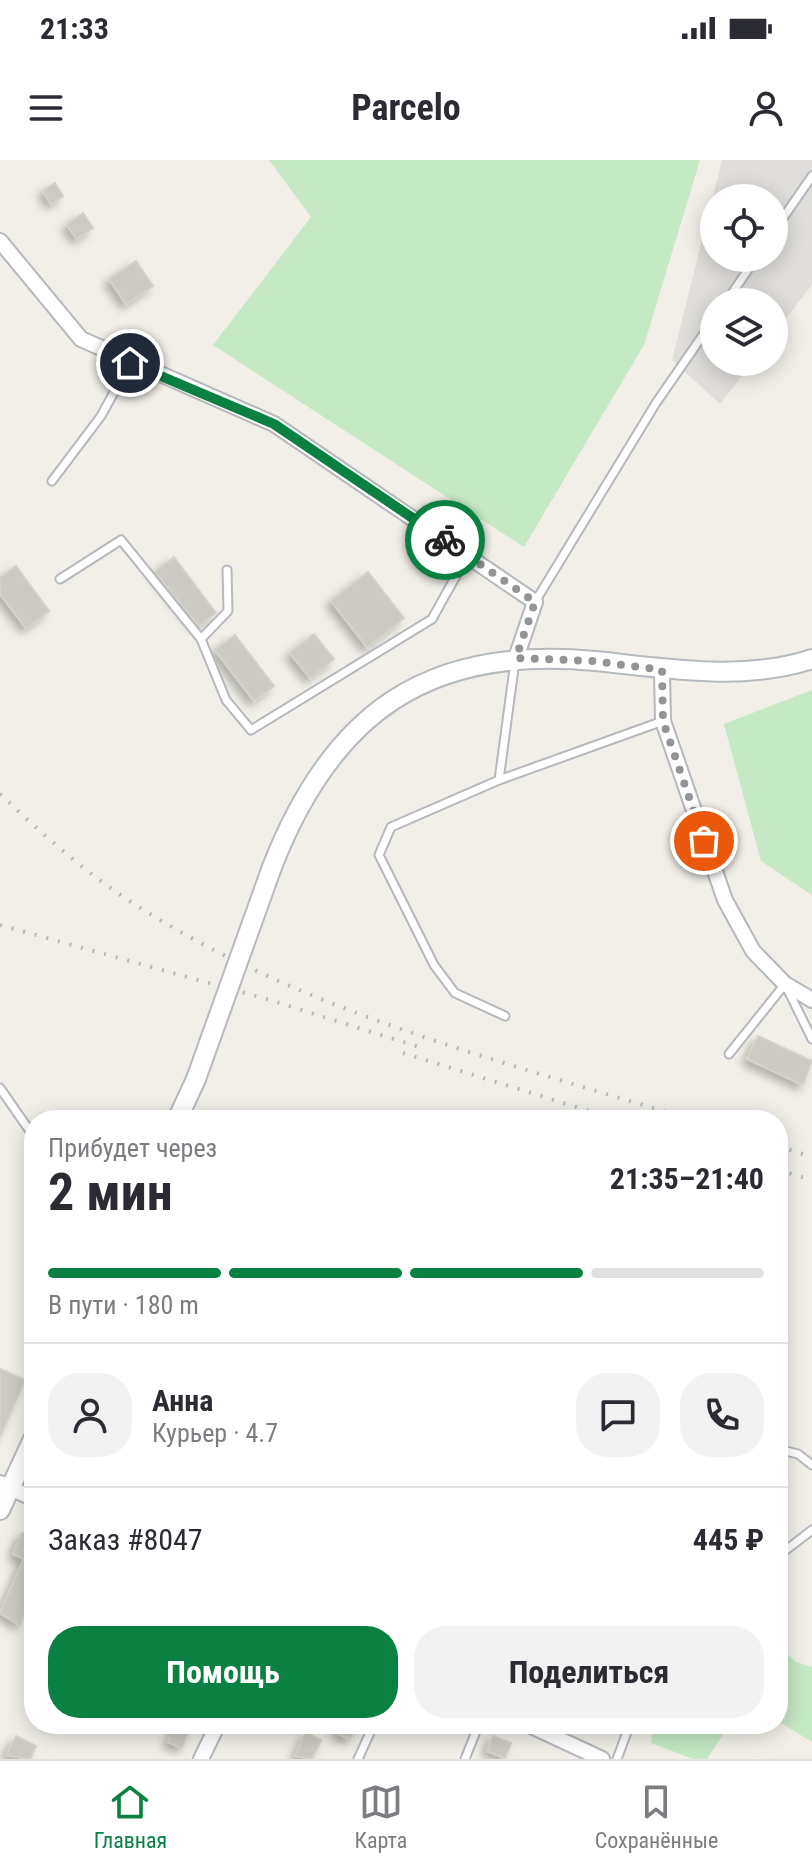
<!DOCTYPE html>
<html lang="ru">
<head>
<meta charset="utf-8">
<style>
	:root { --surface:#fff; --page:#f2f2f3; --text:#2b2b33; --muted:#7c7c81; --line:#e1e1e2; --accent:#0b8043 }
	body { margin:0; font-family:"Roboto Condensed",sans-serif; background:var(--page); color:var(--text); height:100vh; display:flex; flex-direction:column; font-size:30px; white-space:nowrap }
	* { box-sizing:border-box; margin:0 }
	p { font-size:26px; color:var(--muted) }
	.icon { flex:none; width:44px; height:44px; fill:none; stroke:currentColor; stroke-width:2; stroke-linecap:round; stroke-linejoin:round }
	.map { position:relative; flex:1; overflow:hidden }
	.details { position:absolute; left:24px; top:950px; width:764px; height:624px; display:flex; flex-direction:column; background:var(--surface); border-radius:32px; box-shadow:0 4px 20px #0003 }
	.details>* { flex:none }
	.tools { position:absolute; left:700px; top:24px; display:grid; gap:16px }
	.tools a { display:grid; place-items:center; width:88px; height:88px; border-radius:50%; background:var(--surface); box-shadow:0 4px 20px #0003; font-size:40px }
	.pin { position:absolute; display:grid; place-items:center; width:68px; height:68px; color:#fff; margin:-34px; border:4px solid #fff; border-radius:50%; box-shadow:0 2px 8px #0007 }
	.courier { position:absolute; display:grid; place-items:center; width:80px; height:80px; margin:-40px; border:6px solid #0b8043; border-radius:50%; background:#fff; color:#222; box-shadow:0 2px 10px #0007 }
	.head em { font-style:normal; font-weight:700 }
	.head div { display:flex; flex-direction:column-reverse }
	.head { display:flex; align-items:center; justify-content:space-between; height:136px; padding:0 24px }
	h1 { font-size:52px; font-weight:700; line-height:60px }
	.bar { display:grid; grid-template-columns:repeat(4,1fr); gap:12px 8px; align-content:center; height:96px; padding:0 24px }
	.bar i { height:10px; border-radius:6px; background:var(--line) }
	.bar .current { background:var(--accent) }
	.bar p { grid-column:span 4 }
	.line { display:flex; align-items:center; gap:20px; padding:0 24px; border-top:2px solid var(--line) }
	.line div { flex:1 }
	.round { display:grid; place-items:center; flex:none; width:84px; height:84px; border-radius:32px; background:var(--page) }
	.cta { display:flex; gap:16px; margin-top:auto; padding:16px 24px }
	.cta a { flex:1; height:92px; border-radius:32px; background:var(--accent); color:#fff; font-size:32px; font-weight:700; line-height:92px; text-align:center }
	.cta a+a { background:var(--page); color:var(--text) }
	.status { display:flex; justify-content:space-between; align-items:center; height:56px; padding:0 40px; background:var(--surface); direction:ltr }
	.status svg { height:22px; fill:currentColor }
	header { display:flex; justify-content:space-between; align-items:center; height:104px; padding:0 24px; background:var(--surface); font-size:36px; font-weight:700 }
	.dock { display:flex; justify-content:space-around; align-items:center; height:112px; border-top:2px solid var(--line); background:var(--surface); font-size:22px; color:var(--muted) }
	.dock a { display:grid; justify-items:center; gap:4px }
	.dock .current { color:var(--accent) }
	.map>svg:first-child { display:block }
	.industrial { fill:#e0deda; fill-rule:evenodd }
	.green { fill:#c5e8c5 }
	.building { fill:#cccac5; stroke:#d6d1c6; stroke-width:2; filter:url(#shadow) }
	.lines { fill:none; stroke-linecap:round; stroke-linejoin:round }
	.service-casing { stroke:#b5b8bc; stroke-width:11 }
	.minor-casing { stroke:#b5b8bc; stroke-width:18 }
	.secondary-casing { stroke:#b6babf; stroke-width:22 }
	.service { stroke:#fff; stroke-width:7 }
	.minor { stroke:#fff; stroke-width:14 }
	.secondary { stroke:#fff; stroke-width:18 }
	.rail { stroke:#b6b7b8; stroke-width:4; stroke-dasharray:2 10; stroke-linecap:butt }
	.secondary-bridge-casing { stroke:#b6babf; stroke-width:22; stroke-linecap:butt }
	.secondary-bridge { stroke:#fff; stroke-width:18 }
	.done { stroke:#929495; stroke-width:8; stroke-dasharray:0 14.4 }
	.route { stroke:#0b8043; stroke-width:10 }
</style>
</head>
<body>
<div class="status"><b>21:33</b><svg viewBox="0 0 49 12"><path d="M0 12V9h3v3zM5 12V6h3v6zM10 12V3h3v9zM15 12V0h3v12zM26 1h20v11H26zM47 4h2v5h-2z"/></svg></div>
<header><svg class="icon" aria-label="menu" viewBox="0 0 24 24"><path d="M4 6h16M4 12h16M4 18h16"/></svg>Parcelo<svg class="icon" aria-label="person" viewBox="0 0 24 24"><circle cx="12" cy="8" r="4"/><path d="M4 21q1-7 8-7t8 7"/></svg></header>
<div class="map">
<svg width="812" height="1599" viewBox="0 0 812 1599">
	<defs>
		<filter id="shadow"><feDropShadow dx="-5" dy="5" stdDeviation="4" flood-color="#0004"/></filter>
	</defs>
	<rect width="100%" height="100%" fill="#f1efe8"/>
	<path class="industrial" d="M 722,0 L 812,0 L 812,125 L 774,174 L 774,142 L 714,142 L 714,202 L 753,202 L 720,244 L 672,200 ZM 714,38 L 774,38 L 774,98 L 714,98 Z"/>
	<g class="green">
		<path d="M 269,0 L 700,0 L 644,185 L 524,387 L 213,185 L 311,57 Z"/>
		<path d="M 812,530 L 812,735 L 761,701 L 724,564 Z"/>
		<path d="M 778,1485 L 796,1502 L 812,1507 L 812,1582 L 778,1561 Z"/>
		<path d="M 655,1564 L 730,1564 L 707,1599 L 693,1599 L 651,1583 Z"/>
	</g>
	<g class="building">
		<path d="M 55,23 L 63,36 L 51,44 L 43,31 Z"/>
		<path d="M 83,53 L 93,68 L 77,79 L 67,65 Z"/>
		<path d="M 136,101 L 153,126 L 126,144 L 109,119 Z"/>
		<path d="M 174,397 L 216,453 L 199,466 L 155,412 Z"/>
		<path d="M 16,406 L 49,451 L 26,468 L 0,434 L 0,418 Z"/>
		<path d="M 368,412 L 404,458 L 367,487 L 331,441 Z"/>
		<path d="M 314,474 L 334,499 L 310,518 L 290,493 Z"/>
		<path d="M 235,475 L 274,526 L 254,541 L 215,490 Z"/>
		<path d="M 758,876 L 812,901 L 803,925 L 747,899 Z"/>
		<path d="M 0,1209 L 25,1220 L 0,1277 Z"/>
		<path d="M 22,1373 L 34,1375 L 34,1432 L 20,1465 L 0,1453 L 24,1399 L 13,1394 Z"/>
		<path d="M 176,1564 L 190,1568 L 182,1588 L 168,1582 Z"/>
		<path d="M 340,1564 L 357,1564 L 350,1579 L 336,1573 Z"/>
		<path d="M 306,1573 L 321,1580 L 312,1599 L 295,1596 Z"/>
		<path d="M 16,1576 L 36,1586 L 30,1599 L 6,1595 Z"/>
		<path d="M 493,1576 L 511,1583 L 505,1598 L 487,1591 Z"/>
	</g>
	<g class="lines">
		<defs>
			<g id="service">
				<path d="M 774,71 L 812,16"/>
				<path d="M 726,142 L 756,98"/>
				<path d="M 52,321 L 101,256 L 130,203"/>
				<path d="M 60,419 L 121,380 L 201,479 L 226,540 L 251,570 L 432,459 L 467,396"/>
				<path d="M 535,442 L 656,243 L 714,159"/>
				<path d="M 201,479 L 228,451 L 227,410"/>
				<path d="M 499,620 L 663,561"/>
				<path d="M 505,856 L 455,833 L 434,805 L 379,695 L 391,667 L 499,620 L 515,501"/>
				<path d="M 729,894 L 785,824 L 812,879"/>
				<path d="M 0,928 L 34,977"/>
				<path d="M 457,960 L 458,959"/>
				<path d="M 778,1289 L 798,1294 L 812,1305"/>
				<path d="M 778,1396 L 812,1370"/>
				<path d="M 358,1599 L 374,1564"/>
				<path d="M 465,1599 L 479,1564"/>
				<path d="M 617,1599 L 630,1564"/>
			</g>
			<g id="minor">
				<path d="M 0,81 L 81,179 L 274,264 L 535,442 L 516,498"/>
				<path d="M 662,510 L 663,561 L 725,740 L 753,791 L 785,824 L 812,840"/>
				<path d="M 0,1323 L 34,1339"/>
				<path d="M 527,1564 L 602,1599"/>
				<path d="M 201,1599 L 218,1564"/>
			</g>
			<g id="secondary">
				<path d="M 272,707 C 332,553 427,485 595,501 C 665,508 743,522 812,499"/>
				<path d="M 177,960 L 196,919"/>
				<path d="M 0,1350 L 34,1277"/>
			</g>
		</defs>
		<use href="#service" class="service-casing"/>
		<use href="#minor" class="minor-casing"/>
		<use href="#secondary" class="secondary-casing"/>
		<use href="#service" class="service"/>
		<use href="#minor" class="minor"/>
		<use href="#secondary" class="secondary"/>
		<g class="rail">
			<path d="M 0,634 C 39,671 80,708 125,738 C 296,851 499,900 692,960"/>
			<path d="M 0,765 L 270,840 L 422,888"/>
			<path d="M 403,893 L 618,960"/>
			<path d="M 778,986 L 812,997"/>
			<path d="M 778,1010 L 812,1020"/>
		</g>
		<defs>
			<path id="secondary-bridge" d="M 196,919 L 272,707"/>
		</defs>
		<use href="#secondary-bridge" class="secondary-bridge-casing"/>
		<use href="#secondary-bridge" class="secondary-bridge"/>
	</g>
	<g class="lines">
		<path class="done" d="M 445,380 L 535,442 L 516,498 L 593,501 L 662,510 L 663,561 L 704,681"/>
		<path class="route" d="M 130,203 L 274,264 L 445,380"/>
	</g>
</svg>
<div class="tools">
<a><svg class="icon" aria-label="locate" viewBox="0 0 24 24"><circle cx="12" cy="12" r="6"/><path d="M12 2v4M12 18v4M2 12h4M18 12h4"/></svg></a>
<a><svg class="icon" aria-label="layers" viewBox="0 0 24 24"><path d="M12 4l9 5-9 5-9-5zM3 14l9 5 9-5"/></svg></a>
</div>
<div class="pin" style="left:704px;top:681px;background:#ea580c"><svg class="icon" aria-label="bag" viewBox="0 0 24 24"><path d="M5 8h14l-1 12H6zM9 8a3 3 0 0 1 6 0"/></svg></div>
<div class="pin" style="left:130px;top:203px;background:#1f2937"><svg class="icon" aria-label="home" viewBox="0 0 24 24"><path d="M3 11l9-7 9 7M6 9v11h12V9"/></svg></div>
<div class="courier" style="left:445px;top:380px"><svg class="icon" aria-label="bike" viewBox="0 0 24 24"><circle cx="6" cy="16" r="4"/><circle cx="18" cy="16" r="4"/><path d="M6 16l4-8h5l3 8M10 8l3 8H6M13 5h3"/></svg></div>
<section class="details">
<div class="head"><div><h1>2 мин</h1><p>Прибудет через</p></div><em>21:35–21:40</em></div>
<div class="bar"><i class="current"></i><i class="current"></i><i class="current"></i><i></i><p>В пути · 180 m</p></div>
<div class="line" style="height:144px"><a class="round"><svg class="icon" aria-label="person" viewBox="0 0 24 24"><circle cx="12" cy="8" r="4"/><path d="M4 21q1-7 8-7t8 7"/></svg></a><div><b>Анна</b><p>Курьер · 4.7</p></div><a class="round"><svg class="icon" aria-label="chat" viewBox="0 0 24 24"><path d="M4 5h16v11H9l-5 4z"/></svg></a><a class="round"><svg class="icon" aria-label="phone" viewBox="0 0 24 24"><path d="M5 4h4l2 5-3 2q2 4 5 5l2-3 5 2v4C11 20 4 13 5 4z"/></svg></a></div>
<div class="line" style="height:104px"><div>Заказ #8047</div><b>445 ₽</b></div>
<div class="cta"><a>Помощь</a><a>Поделиться</a></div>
</section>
</div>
<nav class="dock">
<a class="current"><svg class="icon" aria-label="home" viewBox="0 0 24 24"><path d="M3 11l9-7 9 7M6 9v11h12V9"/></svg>Главная</a>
<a><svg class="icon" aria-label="map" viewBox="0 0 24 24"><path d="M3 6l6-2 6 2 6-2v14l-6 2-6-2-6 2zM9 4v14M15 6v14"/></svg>Карта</a>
<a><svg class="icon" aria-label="saved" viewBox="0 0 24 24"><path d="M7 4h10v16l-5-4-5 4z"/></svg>Сохранённые</a>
</nav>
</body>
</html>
